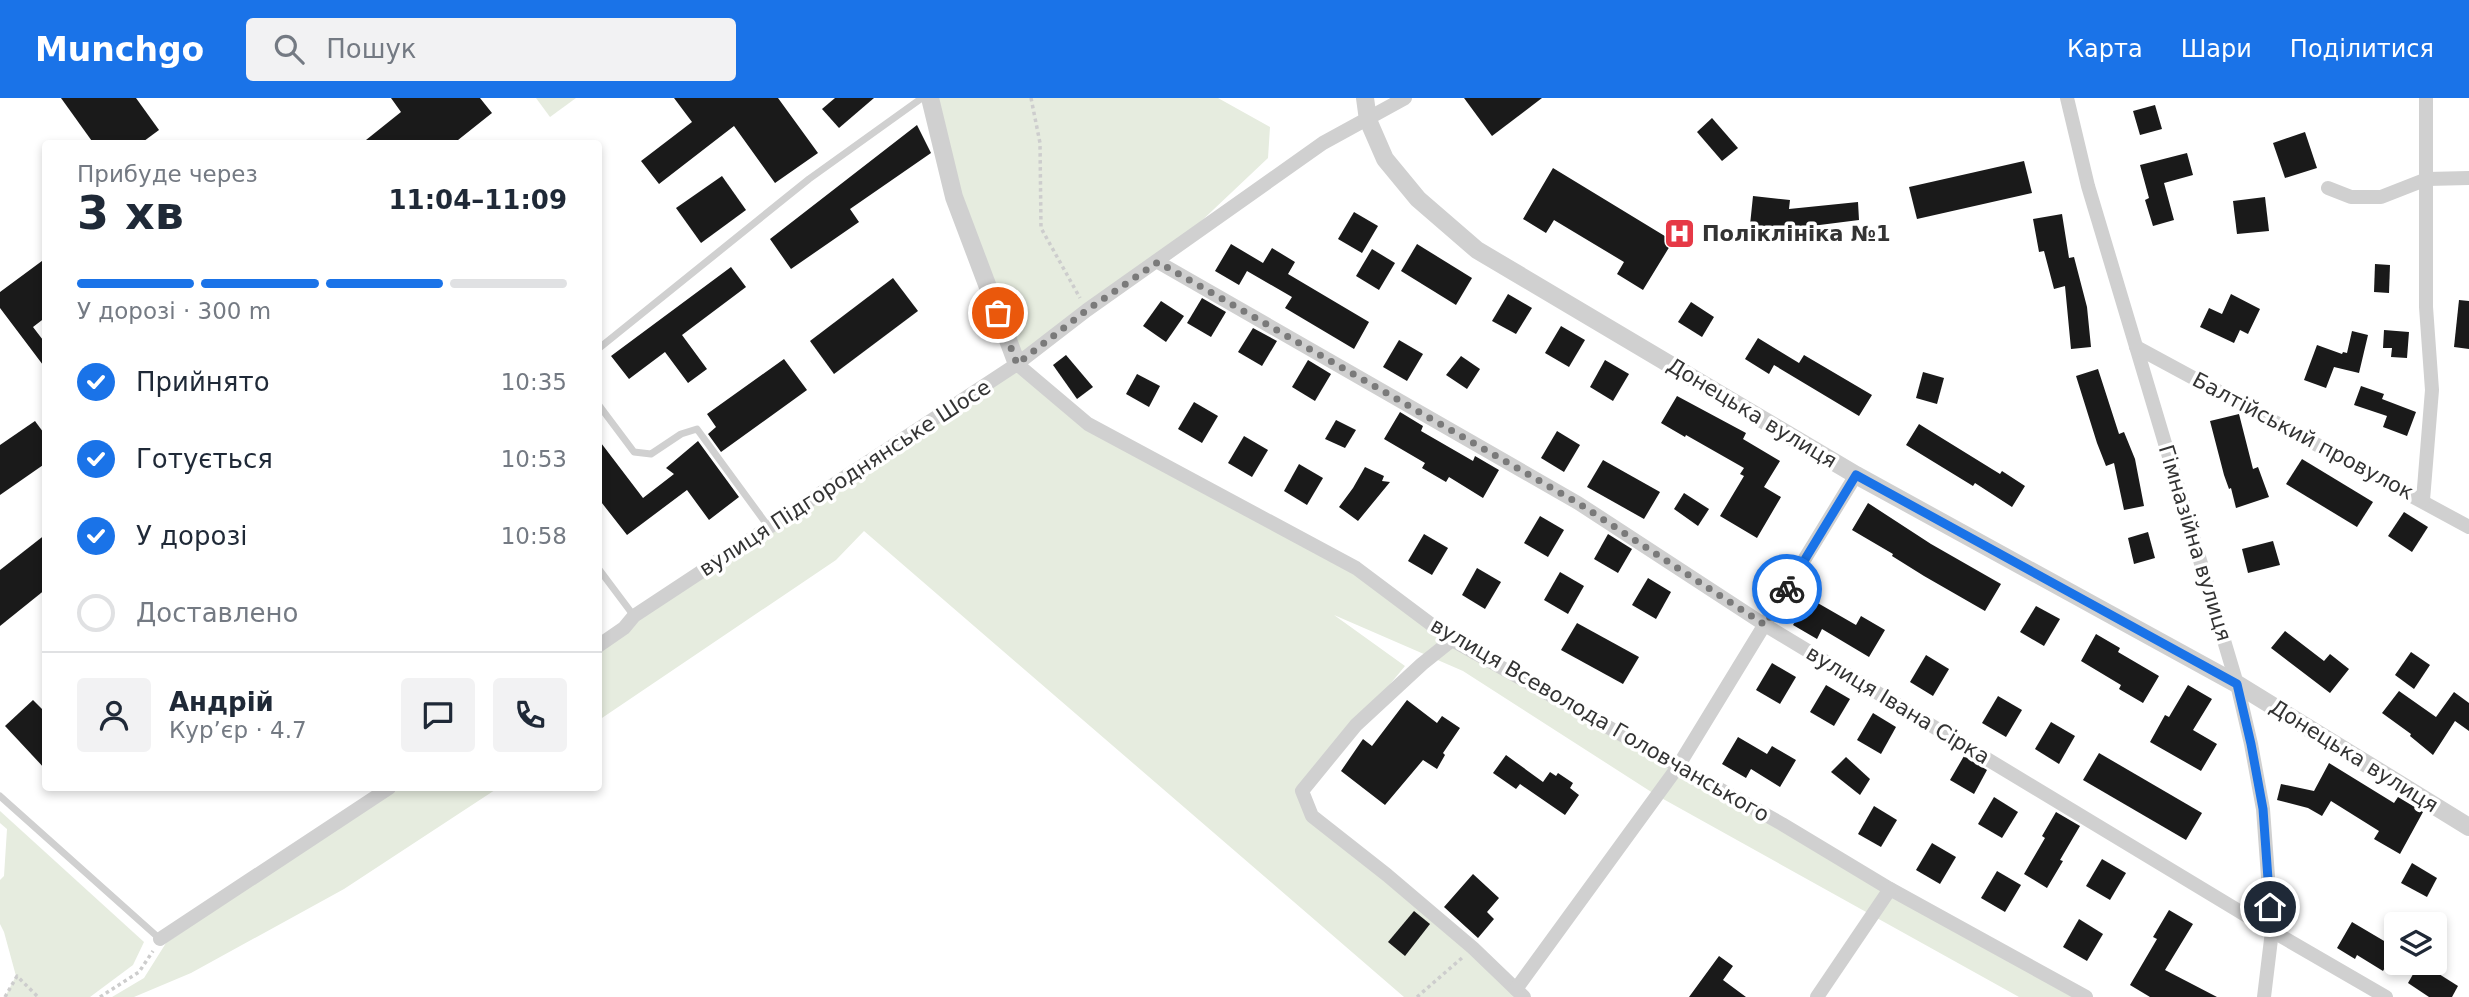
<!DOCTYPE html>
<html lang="uk">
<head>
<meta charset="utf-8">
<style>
	:root { --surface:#fff; --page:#f2f2f3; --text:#1f2937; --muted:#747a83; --line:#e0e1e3; --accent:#1a73e8 }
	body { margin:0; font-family:"DejaVu Sans",sans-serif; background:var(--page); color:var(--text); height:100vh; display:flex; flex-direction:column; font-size:26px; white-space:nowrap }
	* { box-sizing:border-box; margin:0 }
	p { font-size:23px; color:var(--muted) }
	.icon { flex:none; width:38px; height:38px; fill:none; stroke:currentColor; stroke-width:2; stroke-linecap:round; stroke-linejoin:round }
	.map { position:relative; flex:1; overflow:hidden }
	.side { position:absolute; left:42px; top:42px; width:560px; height:651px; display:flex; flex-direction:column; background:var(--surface); border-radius:7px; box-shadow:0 4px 10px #0003 }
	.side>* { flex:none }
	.tools { position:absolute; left:2384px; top:814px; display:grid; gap:14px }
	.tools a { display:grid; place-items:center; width:63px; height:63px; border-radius:7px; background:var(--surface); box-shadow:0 4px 10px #0003; font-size:35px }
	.pin { position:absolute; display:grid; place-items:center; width:60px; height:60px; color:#fff; margin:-30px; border:4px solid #fff; border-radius:50%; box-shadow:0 2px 7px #0007 }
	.courier { position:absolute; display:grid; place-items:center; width:70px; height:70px; margin:-35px; border:5px solid #1a73e8; border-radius:50%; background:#fff; color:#222; box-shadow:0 2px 9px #0007 }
	.head em { font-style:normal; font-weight:700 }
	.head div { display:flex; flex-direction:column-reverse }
	.head { display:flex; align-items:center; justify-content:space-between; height:119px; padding:0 35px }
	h1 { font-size:46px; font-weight:700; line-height:52px }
	.bar { display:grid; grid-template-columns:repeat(4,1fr); gap:10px 7px; align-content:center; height:84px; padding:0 35px }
	.bar i { height:9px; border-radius:5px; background:var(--line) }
	.bar .active { background:var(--accent) }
	.bar p { grid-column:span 4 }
	.line { display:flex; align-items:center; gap:18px; padding:0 35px; border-top:2px solid var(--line) }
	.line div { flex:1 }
	.round { display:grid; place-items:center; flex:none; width:74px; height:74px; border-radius:7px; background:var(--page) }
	ol { padding:0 35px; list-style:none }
	li { display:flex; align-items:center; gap:21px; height:77px }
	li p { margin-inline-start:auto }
	li .icon { padding:7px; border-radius:50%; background:var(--accent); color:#fff; stroke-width:4 }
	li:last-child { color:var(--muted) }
	li i { width:38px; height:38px; border:4px solid var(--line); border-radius:50% }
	header { display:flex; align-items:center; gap:42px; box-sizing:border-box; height:98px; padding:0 35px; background:var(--accent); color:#fff }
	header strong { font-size:33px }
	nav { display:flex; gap:38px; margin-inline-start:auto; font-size:24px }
	.search { width:490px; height:63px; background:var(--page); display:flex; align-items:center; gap:18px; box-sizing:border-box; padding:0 24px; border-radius:7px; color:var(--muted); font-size:26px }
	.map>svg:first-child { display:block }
	.green { fill:#e6ecdf }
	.building { fill:#1a1a1a }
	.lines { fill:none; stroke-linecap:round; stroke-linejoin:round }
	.path { stroke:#cdcdcd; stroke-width:3.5; stroke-dasharray:3.5 3.5; stroke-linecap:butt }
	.service { stroke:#d0d0d0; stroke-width:7 }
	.minor { stroke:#d0d0d0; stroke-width:14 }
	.tertiary { stroke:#d0d0d0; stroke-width:18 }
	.done { stroke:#7a7a7a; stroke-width:7; stroke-dasharray:0 12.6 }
	.route { stroke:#1a73e8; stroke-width:9 }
	.labels { text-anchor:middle; stroke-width:7; stroke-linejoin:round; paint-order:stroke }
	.poi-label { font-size:21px; font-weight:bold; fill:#333; stroke:#fff; text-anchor:start }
	.street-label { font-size:21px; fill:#333; stroke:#fff }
</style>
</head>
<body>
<header>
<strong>Munchgo</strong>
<div class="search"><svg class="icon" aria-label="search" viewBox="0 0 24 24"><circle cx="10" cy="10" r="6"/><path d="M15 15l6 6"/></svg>Пошук</div>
<nav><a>Карта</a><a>Шари</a><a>Поділитися</a></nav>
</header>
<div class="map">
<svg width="2469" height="899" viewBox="0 0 2469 899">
	<rect width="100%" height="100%" fill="#fff"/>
	<g class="green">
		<path d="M 536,0 L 576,0 L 550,19 Z"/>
		<path d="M 930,0 L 1218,0 L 1270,29 L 1268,60 L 1158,164 L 1018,265 L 1088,326 L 1356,470 L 1452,542 L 2086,899 L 2019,899 L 1656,697 L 1463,573 L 1334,517 L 1405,568 L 1302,693 L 1312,718 L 1524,899 L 1404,899 L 864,433 L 836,462 L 599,622 L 599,548 L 1017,266 Z"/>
		<path d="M 390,690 L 498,690 L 344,791 L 191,875 L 134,899 L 112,899 L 144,880 L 166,845 Z"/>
		<path d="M 0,713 L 144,844 L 133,867 L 90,899 L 5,899 L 16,878 L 4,834 L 0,826 L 0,782 L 4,778 L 7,731 L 0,725 Z"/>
	</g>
	<g class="building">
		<path d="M 61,0 L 136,0 L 159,32 L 140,46 L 94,46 Z"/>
		<path d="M 391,0 L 480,0 L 492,15 L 453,46 L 361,46 L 401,14 Z"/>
		<path d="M 674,0 L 778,0 L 818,55 L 775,85 L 734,28 L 659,86 L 641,63 L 692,24 Z"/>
		<path d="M 835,0 L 874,0 L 839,30 L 822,11 Z"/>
		<path d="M 1464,0 L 1542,0 L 1492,38 Z"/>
		<path d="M 2155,7 L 2162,31 L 2140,37 L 2133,13 Z"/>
		<path d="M 1712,20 L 1738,50 L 1722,63 L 1697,34 Z"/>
		<path d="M 917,27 L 931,55 L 850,111 L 859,124 L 791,171 L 770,141 Z"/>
		<path d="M 2305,34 L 2317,70 L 2285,80 L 2273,45 Z"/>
		<path d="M 2187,55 L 2193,77 L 2164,85 L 2174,122 L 2153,128 L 2145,102 L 2149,100 L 2140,67 Z"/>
		<path d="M 2024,63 L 2032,95 L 1917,121 L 1909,89 Z"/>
		<path d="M 1553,70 L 1673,143 L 1643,192 L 1617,176 L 1624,164 L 1554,122 L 1546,135 L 1523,121 Z"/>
		<path d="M 722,78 L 746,112 L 701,145 L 676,110 Z"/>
		<path d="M 1753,98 L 1790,102 L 1789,111 L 1858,104 L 1859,122 L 1788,131 L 1750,127 Z"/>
		<path d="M 2265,99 L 2269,133 L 2237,136 L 2233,103 Z"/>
		<path d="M 1354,114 L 1378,128 L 1362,155 L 1338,141 Z"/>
		<path d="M 2062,116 L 2069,160 L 2074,159 L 2087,209 L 2091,249 L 2071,251 L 2065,188 L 2054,191 L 2044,153 L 2039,154 L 2033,121 Z"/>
		<path d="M 1231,146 L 1263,165 L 1272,150 L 1295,164 L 1288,176 L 1369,224 L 1354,251 L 1285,210 L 1292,199 L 1247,173 L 1239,187 L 1215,173 Z"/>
		<path d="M 1417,146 L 1472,180 L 1456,207 L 1401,173 Z"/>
		<path d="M 1372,151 L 1395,165 L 1379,192 L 1356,178 Z"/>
		<path d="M 46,160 L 46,219 L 33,229 L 46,246 L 46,271 L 0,210 L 0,194 Z"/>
		<path d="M 2375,166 L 2390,167 L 2389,195 L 2374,194 Z"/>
		<path d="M 731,169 L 746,189 L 682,237 L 707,271 L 688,285 L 665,254 L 629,281 L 611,258 Z"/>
		<path d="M 893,180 L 918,213 L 834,276 L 810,243 Z"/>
		<path d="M 1508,196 L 1532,210 L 1516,236 L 1492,223 Z"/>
		<path d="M 2231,196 L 2260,211 L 2248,236 L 2240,232 L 2234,245 L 2200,229 L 2209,210 L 2222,216 Z"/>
		<path d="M 1202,200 L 1226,214 L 1211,239 L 1187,225 Z"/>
		<path d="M 2459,202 L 2469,203 L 2469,251 L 2454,249 Z"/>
		<path d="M 1161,203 L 1184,218 L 1166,244 L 1143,228 Z"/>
		<path d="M 1691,204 L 1714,219 L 1702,239 L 1678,224 Z"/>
		<path d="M 1561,228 L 1585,242 L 1569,269 L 1545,255 Z"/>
		<path d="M 1253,230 L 1277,243 L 1262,268 L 1238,254 Z"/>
		<path d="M 2384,232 L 2409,234 L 2407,260 L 2391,259 L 2392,250 L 2383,250 Z"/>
		<path d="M 2352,233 L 2368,237 L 2359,275 L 2334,269 L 2326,290 L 2304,282 L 2317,247 L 2342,256 L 2343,254 L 2347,255 Z"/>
		<path d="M 1758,240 L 1799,265 L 1804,257 L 1872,297 L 1859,318 L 1774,267 L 1769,276 L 1745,261 Z"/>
		<path d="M 1399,242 L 1423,256 L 1407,283 L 1383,269 Z"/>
		<path d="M 1066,257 L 1093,289 L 1077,301 L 1053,267 Z"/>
		<path d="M 1461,258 L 1480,271 L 1467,291 L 1446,277 Z"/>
		<path d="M 784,261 L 807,292 L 721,354 L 708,336 L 716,329 L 707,316 Z"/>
		<path d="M 1308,262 L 1331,276 L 1315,303 L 1292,289 Z"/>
		<path d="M 1605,262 L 1629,276 L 1613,303 L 1590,289 Z"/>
		<path d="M 2098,271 L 2119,336 L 2124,334 L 2135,361 L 2144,408 L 2124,412 L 2114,365 L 2106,368 L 2097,345 L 2076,278 Z"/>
		<path d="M 1923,274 L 1944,280 L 1937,306 L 1916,300 Z"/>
		<path d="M 1137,276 L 1160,288 L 1149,309 L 1126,296 Z"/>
		<path d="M 2361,288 L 2384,296 L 2382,301 L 2416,314 L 2407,338 L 2383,329 L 2387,318 L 2354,307 Z"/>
		<path d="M 1677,298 L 1746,335 L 1743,341 L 1780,363 L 1764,389 L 1781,399 L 1757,440 L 1720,418 L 1744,378 L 1740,376 L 1744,370 L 1686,337 L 1685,339 L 1661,325 Z"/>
		<path d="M 1194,304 L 1218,318 L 1202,345 L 1178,331 Z"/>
		<path d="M 1400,314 L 1423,328 L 1421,333 L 1473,363 L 1475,358 L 1499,372 L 1483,400 L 1449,379 L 1446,384 L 1422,370 L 1425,365 L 1384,341 Z"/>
		<path d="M 2239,316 L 2253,371 L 2258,369 L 2269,399 L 2236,410 L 2231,390 L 2229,391 L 2224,377 L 2210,323 Z"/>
		<path d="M 1336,322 L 1356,332 L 1345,350 L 1325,341 Z"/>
		<path d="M 35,323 L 46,338 L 46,365 L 0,397 L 0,347 Z"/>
		<path d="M 1919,326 L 2000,376 L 2002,373 L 2025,388 L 2012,409 L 1975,385 L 1973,388 L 1906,347 Z"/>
		<path d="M 1557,333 L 1580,347 L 1564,374 L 1541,360 Z"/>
		<path d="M 1244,338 L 1268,352 L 1252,379 L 1228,365 Z"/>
		<path d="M 598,341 L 643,400 L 674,376 L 666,370 L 698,343 L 739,399 L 709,422 L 687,392 L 627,437 L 598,400 Z"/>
		<path d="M 2302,361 L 2373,404 L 2357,429 L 2286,386 Z"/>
		<path d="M 1603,362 L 1660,394 L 1644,421 L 1587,389 Z"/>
		<path d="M 1299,366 L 1323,380 L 1307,407 L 1284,393 Z"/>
		<path d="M 1365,369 L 1384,378 L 1382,383 L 1390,384 L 1358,423 L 1339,409 L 1353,390 Z"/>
		<path d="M 1684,395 L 1709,411 L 1698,428 L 1674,411 Z"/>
		<path d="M 1868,405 L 1931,446 L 2001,486 L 1985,513 L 1924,478 L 1892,458 L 1893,456 L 1852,432 Z"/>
		<path d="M 2404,414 L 2428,429 L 2412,454 L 2388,438 Z"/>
		<path d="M 1540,418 L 1564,432 L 1548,459 L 1524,445 Z"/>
		<path d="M 2148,434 L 2155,460 L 2134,466 L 2128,440 Z"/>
		<path d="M 46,436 L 46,491 L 0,528 L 0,472 Z"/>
		<path d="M 1424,436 L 1448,450 L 1432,477 L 1408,463 Z"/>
		<path d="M 1608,436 L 1632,451 L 1618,475 L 1594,461 Z"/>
		<path d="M 2273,443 L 2280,467 L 2248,475 L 2242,451 Z"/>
		<path d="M 1477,470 L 1501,484 L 1485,511 L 1462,497 Z"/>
		<path d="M 1560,474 L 1584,488 L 1568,516 L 1544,502 Z"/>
		<path d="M 1648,480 L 1671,494 L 1656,521 L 1632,507 Z"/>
		<path d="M 1809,500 L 1856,527 L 1861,518 L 1885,532 L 1869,559 L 1822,531 L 1817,541 L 1793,527 Z"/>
		<path d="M 2036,508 L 2060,521 L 2044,548 L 2020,534 Z"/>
		<path d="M 1577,525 L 1639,559 L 1623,586 L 1561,552 Z"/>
		<path d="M 2285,533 L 2324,563 L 2330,556 L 2349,571 L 2330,595 L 2271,550 Z"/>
		<path d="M 2096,536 L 2120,550 L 2118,554 L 2159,578 L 2143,605 L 2119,591 L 2121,587 L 2081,563 Z"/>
		<path d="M 2411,554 L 2430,567 L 2414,591 L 2395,577 Z"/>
		<path d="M 1926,557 L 1949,571 L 1933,598 L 1910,584 Z"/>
		<path d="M 1772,565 L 1796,579 L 1780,606 L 1756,592 Z"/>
		<path d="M 1826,587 L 1850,601 L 1834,628 L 1810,614 Z"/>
		<path d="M 2188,587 L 2212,601 L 2193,632 L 2217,646 L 2201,673 L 2150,644 L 2165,617 L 2169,619 Z"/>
		<path d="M 2399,593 L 2436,619 L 2454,594 L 2469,605 L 2469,633 L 2455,623 L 2433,657 L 2410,638 L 2411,636 L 2382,615 Z"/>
		<path d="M 1998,598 L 2022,612 L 2006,639 L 1982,625 Z"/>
		<path d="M 33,602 L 46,615 L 46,672 L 5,628 Z"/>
		<path d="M 1407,602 L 1437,625 L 1442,618 L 1460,630 L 1443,655 L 1445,657 L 1437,671 L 1423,662 L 1385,707 L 1341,673 L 1363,641 L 1372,648 Z"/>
		<path d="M 1873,615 L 1896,629 L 1881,656 L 1857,642 Z"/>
		<path d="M 2051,624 L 2075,638 L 2059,666 L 2035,651 Z"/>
		<path d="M 1738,639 L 1767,656 L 1772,648 L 1796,662 L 1780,689 L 1751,671 L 1746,680 L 1722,666 Z"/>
		<path d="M 2099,655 L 2202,715 L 2186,742 L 2083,682 Z"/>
		<path d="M 1506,657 L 1543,684 L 1550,674 L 1556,678 L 1558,675 L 1573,685 L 1570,690 L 1579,697 L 1565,717 L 1520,686 L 1516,691 L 1493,675 Z"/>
		<path d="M 1964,658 L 1987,672 L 1974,696 L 1950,682 Z"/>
		<path d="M 1846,659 L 1870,681 L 1860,697 L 1831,674 Z"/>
		<path d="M 2329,665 L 2394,705 L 2398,699 L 2423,714 L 2400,756 L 2374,741 L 2379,733 L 2331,703 L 2322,718 L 2308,710 L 2277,702 L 2281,686 L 2314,693 Z"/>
		<path d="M 1994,699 L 2018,714 L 2002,740 L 1978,726 Z"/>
		<path d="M 1874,708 L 1897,722 L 1881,749 L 1858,736 Z"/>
		<path d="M 2056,714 L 2080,728 L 2060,762 L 2063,763 L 2047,790 L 2024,776 L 2045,740 L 2042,738 Z"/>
		<path d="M 1932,745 L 1956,759 L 1940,786 L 1916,772 Z"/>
		<path d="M 2102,761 L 2126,775 L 2110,802 L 2086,788 Z"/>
		<path d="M 2412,765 L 2437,780 L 2427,799 L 2401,785 Z"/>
		<path d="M 1997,773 L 2021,787 L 2005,814 L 1981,800 Z"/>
		<path d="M 1473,776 L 1499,800 L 1487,814 L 1494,821 L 1478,840 L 1444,809 Z"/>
		<path d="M 2169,812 L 2193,826 L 2165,872 L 2217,899 L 2150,899 L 2130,887 L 2157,841 L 2153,839 Z"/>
		<path d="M 1414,813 L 1430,826 L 1405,858 L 1388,844 Z"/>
		<path d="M 2079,821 L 2103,836 L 2087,863 L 2063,849 Z"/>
		<path d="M 2352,824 L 2396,850 L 2383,873 L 2357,857 L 2355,861 L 2337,850 Z"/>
		<path d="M 1719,858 L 1733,868 L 1723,882 L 1746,899 L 1689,899 Z"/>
		<path d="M 2420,864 L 2458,888 L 2452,899 L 2429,899 L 2408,885 Z"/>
	</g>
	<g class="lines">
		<g class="path">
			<path d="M 1031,0 L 1040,45 L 1041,130 L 1080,200"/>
			<path d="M 5,899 L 17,878 L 38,899"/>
			<path d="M 100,899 L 139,874 L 153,853"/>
			<path d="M 1417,899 L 1463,859"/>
		</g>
		<g class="service">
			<path d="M 598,251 L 809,81 L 922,0"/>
			<path d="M 598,306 L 634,354 L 651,356 L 681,336 L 697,331 L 768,428"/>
			<path d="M 598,470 L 634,518"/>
			<path d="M 0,698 L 160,841"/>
		</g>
		<g class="minor">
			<path d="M 2067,0 L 2088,88 L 2237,586 L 2251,646 L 2263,711 L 2272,833 L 2264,899"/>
			<path d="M 2328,90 L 2351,99 L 2381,99 L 2427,81 L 2469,80"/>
			<path d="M 1158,164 L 1578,405 L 1765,527 L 2272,833 L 2386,899"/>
			<path d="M 2136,249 L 2469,429"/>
			<path d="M 1017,266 L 1088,326 L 1356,470 L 1452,542 L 1782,726 L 1890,791 L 2086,899"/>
			<path d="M 2423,402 L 2432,292 L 2426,209 L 2426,0"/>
			<path d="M 1452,542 L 1422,566 L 1356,627 L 1302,693 L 1312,718 L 1387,777 L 1473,850 L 1524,899"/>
			<path d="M 598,548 L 624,530 L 634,518 L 1017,266 L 1087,212 L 1323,45 L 1405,0"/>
			<path d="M 160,841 L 389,690"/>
			<path d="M 1516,891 L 1677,670 L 1856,377"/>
			<path d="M 1817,899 L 1890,791"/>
		</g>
		<g class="tertiary">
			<path d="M 930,0 L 954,99 L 1017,266"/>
			<path d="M 1365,0 L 1368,22 L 1385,61 L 1418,101 L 1477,152 L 1856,377 L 2237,586 L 2469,729"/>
		</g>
	</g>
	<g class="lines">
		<path class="done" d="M 998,215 L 1017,266 L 1087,212 L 1158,164 L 1578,405 L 1765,527 L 1787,491"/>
		<path class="route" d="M 1787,491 L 1856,377 L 2237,586 L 2251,646 L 2263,711 L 2270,809"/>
	</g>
	<defs>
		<symbol id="hospital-square" viewBox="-11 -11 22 22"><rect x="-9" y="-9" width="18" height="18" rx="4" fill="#e63946" stroke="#fff"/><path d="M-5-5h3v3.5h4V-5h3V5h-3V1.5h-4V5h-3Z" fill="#fff"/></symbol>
	</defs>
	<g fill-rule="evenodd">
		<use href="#hospital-square" x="1662" y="118" width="35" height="35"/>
	</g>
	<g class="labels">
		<g class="poi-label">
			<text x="1702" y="143">Поліклініка №1</text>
		</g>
		<g class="street-label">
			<text transform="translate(1752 315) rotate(31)" y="7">Донецька вулиця</text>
			<text transform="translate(2303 338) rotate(28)" y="7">Балтійський провулок</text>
			<text transform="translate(845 380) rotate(-33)" y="7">вулиця Підгороднянське Шосе</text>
			<text transform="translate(2195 445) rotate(73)" y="7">Гімназійна вулиця</text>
			<text transform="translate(1898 607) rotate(31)" y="7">вулиця Івана Сірка</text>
			<text transform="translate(1600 622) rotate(30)" y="7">вулиця Всеволода Головчанського</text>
			<text transform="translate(2354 658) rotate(32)" y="7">Донецька вулиця</text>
		</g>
	</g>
</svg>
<div class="tools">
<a><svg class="icon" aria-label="layers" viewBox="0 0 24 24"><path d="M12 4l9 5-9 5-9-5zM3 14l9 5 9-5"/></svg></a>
</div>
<div class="pin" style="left:998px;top:215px;background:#ea580c"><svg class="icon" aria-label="bag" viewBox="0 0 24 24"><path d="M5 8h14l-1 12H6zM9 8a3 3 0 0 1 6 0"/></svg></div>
<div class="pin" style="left:2270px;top:809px;background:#1f2937"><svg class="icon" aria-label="home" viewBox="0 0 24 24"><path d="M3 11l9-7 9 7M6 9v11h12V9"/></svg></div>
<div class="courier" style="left:1787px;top:491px"><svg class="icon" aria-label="bike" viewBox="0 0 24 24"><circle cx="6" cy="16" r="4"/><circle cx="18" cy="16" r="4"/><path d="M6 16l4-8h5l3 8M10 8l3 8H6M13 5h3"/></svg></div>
<section class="side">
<div class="head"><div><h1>3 хв</h1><p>Прибуде через</p></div><em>11:04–11:09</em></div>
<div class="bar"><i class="active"></i><i class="active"></i><i class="active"></i><i></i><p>У дорозі · 300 m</p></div>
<ol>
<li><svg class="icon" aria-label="check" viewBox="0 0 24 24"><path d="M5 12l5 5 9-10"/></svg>Прийнято<p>10:35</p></li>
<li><svg class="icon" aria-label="check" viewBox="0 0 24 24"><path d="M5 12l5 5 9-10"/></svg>Готується<p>10:53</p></li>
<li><svg class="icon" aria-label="check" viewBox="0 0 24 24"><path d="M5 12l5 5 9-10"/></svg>У дорозі<p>10:58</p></li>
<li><i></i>Доставлено</li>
</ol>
<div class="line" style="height:126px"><a class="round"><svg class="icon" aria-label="person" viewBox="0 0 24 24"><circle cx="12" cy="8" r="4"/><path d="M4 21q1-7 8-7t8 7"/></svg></a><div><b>Андрій</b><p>Кур’єр · 4.7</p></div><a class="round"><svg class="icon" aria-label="chat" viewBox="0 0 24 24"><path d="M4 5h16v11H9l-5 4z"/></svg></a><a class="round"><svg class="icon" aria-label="phone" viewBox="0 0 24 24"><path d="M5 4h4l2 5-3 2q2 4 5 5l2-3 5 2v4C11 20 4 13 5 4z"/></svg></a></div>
</section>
</div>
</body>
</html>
